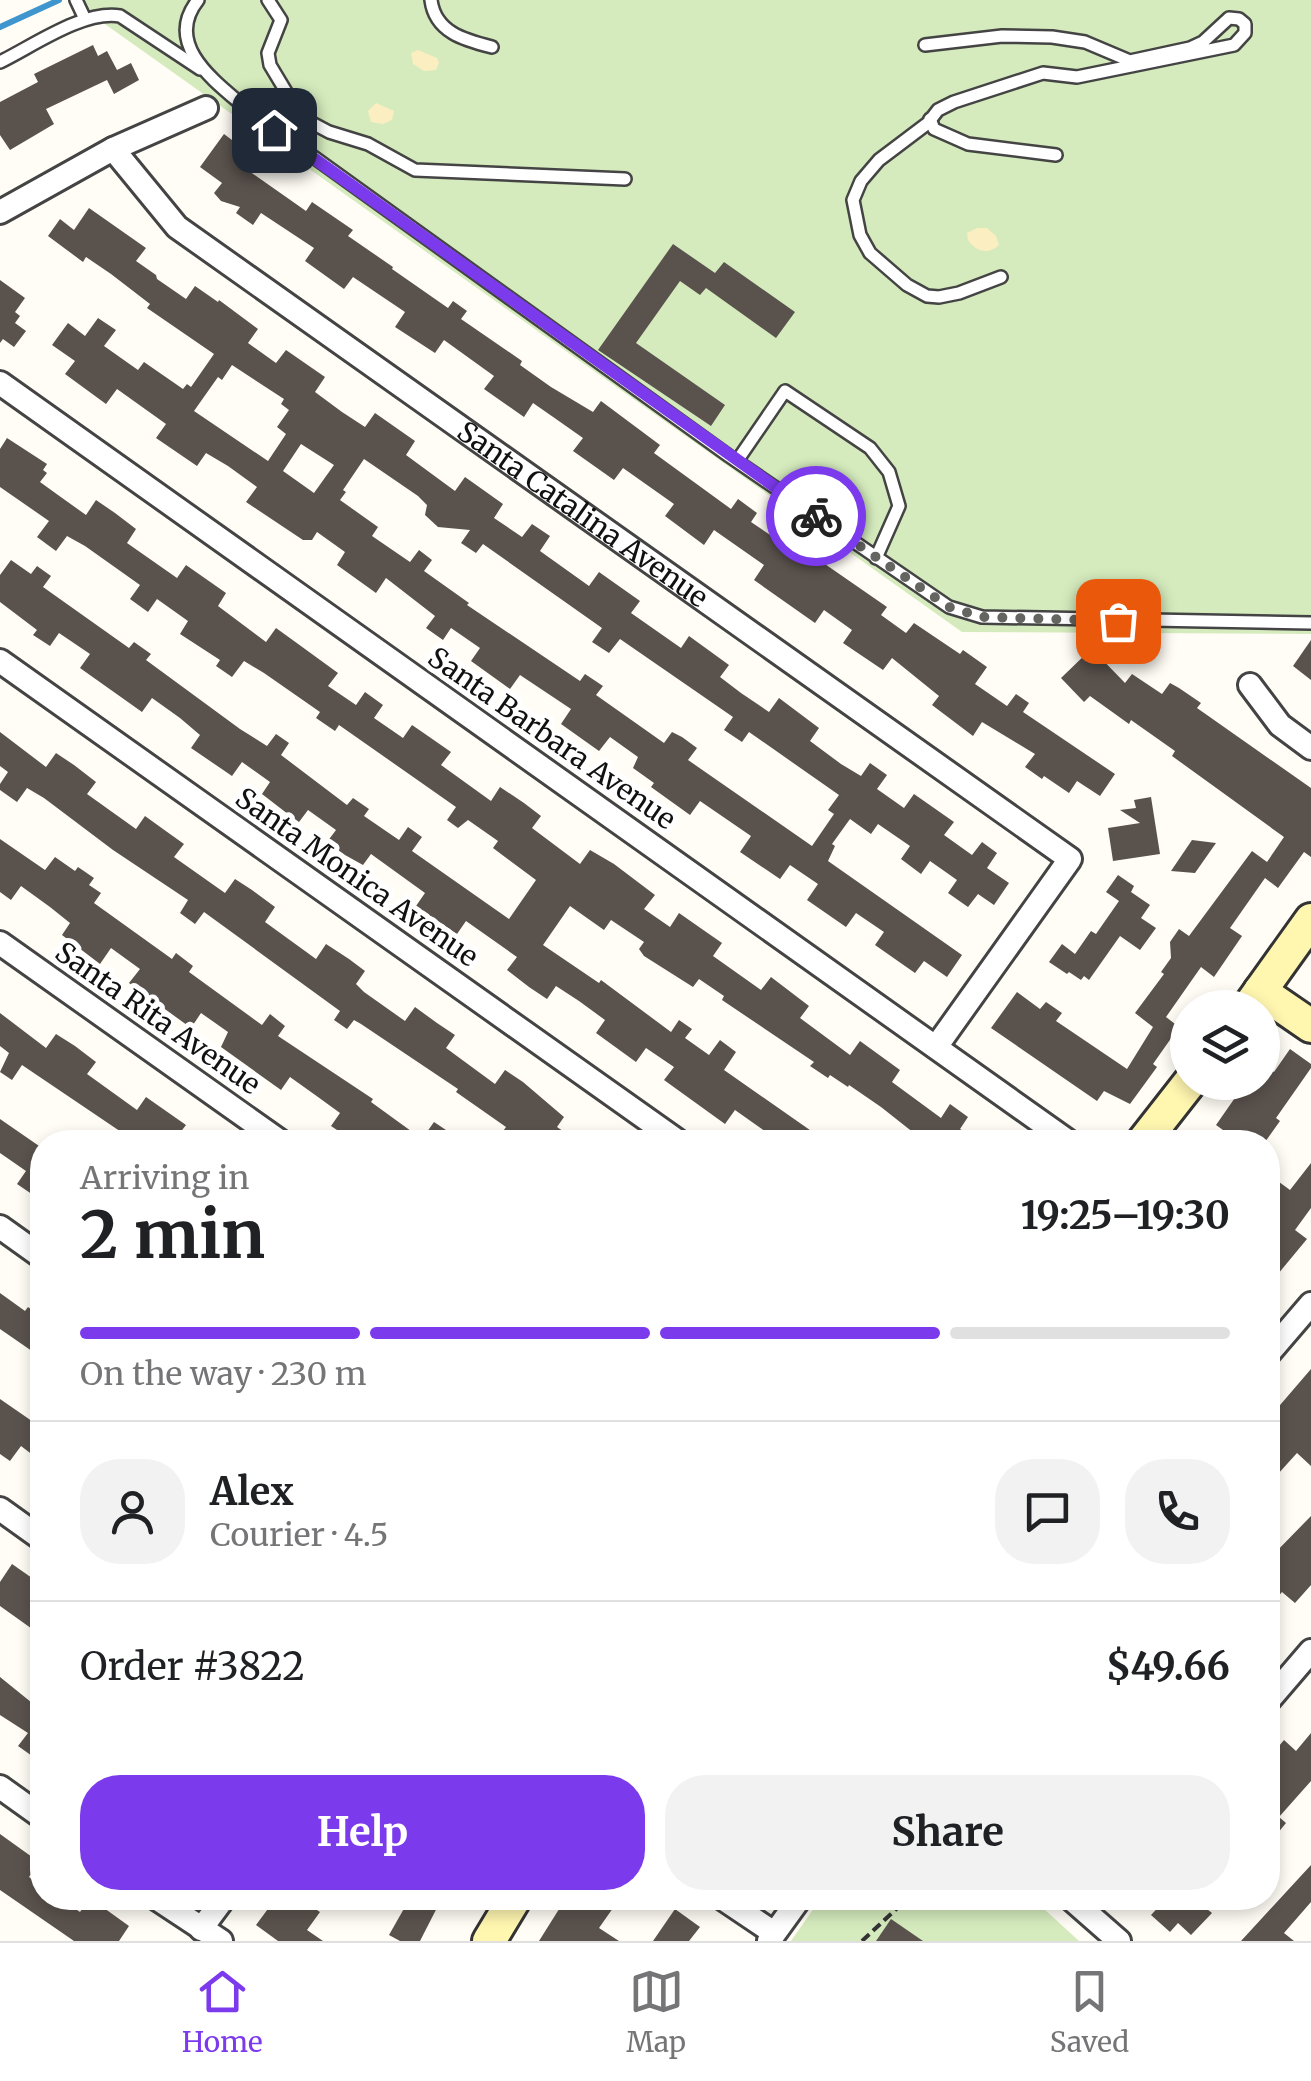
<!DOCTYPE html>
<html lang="en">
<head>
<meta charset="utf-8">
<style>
	:root { --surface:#fff; --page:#f2f2f2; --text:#202124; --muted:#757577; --line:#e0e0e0; --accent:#7c3aed }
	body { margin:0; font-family:Merriweather,serif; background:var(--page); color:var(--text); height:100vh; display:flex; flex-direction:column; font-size:38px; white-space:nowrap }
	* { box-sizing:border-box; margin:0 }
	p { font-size:32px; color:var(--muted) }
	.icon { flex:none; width:55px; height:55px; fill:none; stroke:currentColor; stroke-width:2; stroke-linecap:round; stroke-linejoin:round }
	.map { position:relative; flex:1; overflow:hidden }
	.sheet { position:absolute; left:30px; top:1130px; width:1250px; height:780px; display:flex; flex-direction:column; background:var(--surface); border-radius:40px; box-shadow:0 5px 15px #0003 }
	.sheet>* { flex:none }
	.fabs { position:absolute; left:1170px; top:990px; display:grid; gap:20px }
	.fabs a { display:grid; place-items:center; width:110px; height:110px; border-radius:50%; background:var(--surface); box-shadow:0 5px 15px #0003; font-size:50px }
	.pin { position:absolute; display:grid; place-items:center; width:85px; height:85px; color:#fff; margin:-42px; border-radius:20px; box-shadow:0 5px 15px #0006 }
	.courier { position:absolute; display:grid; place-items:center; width:100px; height:100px; margin:-50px; border:8px solid #7c3aed; border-radius:50%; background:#fff; color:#222; box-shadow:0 2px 12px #0007 }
	.summary em { font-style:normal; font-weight:700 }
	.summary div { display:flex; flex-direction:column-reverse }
	.summary { display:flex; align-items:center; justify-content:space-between; height:170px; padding:0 50px }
	h1 { font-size:65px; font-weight:700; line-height:75px }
	.bar { display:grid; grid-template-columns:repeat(4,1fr); gap:15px 10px; align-content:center; height:120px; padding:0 50px }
	.bar i { height:12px; border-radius:8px; background:var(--line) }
	.bar .on { background:var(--accent) }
	.bar p { grid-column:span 4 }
	.line { display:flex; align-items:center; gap:25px; padding:0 50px; border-top:2px solid var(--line) }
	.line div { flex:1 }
	.round { display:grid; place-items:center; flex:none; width:105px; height:105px; border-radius:40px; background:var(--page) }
	.button { display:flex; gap:20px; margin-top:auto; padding:20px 50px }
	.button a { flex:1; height:115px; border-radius:40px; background:var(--accent); color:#fff; font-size:40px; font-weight:700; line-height:115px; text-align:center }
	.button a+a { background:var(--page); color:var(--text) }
	.tab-bar { display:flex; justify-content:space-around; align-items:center; height:140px; border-top:2px solid var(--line); background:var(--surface); font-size:28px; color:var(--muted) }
	.tab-bar a { display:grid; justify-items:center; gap:5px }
	.tab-bar .on { color:var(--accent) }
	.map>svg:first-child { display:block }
	.green { fill:#d5ebbd }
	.sand { fill:#fbeec1 }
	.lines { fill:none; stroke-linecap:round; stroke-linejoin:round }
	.stream { stroke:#3f96cf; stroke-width:6 }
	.building { fill:#5a524d; fill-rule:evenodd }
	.lane-casing { stroke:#444; stroke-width:16 }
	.street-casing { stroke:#444; stroke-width:28 }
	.secondary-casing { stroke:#333; stroke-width:38 }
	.path { stroke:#333; stroke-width:4; stroke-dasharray:10 5; stroke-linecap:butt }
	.lane { stroke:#fff; stroke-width:11 }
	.street { stroke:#fff; stroke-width:22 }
	.secondary { stroke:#fff6b0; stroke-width:32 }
	.done { stroke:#646461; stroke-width:10; stroke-dasharray:0 18 }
	.route { stroke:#7c3aed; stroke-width:12 }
	.labels { text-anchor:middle; stroke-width:10; stroke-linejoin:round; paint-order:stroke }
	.street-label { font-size:28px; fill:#111; stroke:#fff }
</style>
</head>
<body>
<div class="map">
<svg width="1311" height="1941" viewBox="0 0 1311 1941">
	<rect width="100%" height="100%" fill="#fffdf5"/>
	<g class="green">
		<path d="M 71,0 L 1311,0 L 1311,634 L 962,632 Z"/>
		<path d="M 821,1898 L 1032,1898 L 1079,1941 L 791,1941 Z"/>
	</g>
	<g class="sand">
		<path d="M 418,50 L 437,58 L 439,63 L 436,70 L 424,71 L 413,64 L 411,53 Z"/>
		<path d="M 376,103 L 394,111 L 392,120 L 383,124 L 371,122 L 368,111 Z"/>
		<path d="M 987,228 L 996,236 L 999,245 C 988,255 976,252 968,240 L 967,233 L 977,228 Z"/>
	</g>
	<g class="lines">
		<path class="stream" d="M 0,27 L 59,0"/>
	</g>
	<g class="building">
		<path d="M 93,45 L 98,56 L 107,51 L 117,70 L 131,63 L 139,80 L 114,94 L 107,80 L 46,109 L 54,124 L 10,150 L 0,135 L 0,102 L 38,82 L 34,74 Z"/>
		<path d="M 224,134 L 240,146 L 233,156 L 251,169 L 249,171 L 306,211 L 312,202 L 353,230 L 348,236 L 393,267 L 392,269 L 448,308 L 453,301 L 467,311 L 461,319 L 522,361 L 520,365 L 551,387 L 593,412 L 601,401 L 660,445 L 654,453 L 731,509 L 738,499 L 757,513 L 751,522 L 776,539 L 785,525 L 802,537 L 796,544 L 887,607 L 881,615 L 906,633 L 914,623 L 960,654 L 963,650 L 987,667 L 975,684 L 1007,706 L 1016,694 L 1029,703 L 1023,712 L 1115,774 L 1100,796 L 1077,781 L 1069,793 L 1044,776 L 1042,779 L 1025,767 L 1035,754 L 982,722 L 973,736 L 932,705 L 939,696 L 892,658 L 883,670 L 843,643 L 852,630 L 824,610 L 815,623 L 754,580 L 764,565 L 714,530 L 704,545 L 665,516 L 674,504 L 623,468 L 614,480 L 573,451 L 583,438 L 556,419 L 533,403 L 524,417 L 484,389 L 494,376 L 444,340 L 435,353 L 395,327 L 405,312 L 353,277 L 344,289 L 305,261 L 314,248 L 261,213 L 253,225 L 236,213 L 240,207 L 221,201 L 214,193 L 222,183 L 200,167 Z"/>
		<path d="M 89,208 L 146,248 L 136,261 L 156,275 L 157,279 L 186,299 L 195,286 L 218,302 L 219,300 L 258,329 L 248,343 L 276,363 L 286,350 L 325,377 L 315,392 L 342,412 L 365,427 L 375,413 L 415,441 L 406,455 L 455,491 L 465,477 L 503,504 L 494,518 L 522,537 L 532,524 L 550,536 L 540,551 L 589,586 L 599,572 L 640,601 L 631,613 L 681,648 L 689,636 L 729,665 L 720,677 L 741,693 L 769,712 L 779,698 L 819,728 L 810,741 L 841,764 L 861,776 L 870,763 L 887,775 L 877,789 L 904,808 L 914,794 L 954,822 L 944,835 L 972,855 L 982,842 L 997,853 L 987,868 L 1009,883 L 994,905 L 978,894 L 968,907 L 948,893 L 957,880 L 930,861 L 921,874 L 901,859 L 910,846 L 878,824 L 871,834 L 850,819 L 832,844 L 835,846 L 828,861 L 962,955 L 947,977 L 924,961 L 915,973 L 875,945 L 884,932 L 856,913 L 846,927 L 807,900 L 818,884 L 790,865 L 780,879 L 740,852 L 751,836 L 700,801 L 690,815 L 651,787 L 654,783 L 633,768 L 638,757 L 610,737 L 599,751 L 561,724 L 571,709 L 520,675 L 510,689 L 471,661 L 480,648 L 451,628 L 443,640 L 426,628 L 435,616 L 386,578 L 376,593 L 337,565 L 345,552 L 317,532 L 312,540 L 303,540 L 246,502 L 257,487 L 228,466 L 206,453 L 197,466 L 156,438 L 166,424 L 117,389 L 106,404 L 65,374 L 75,361 L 52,345 L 68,323 L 85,336 L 98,318 L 116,330 L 104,346 L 138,370 L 144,362 L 183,389 L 187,384 L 191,387 L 214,354 L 147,308 L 150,304 L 111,274 L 86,257 L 83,262 L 48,236 L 60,219 L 74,230 ZM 232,365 L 284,399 L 281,404 L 289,410 L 277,427 L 286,434 L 268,461 L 194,411 L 218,377 L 222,380 ZM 301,444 L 334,465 L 314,493 L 283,471 ZM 364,459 L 418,496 L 427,505 L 425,515 L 438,527 L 470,530 L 461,543 L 476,553 L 483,544 L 602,628 L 592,642 L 609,653 L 620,639 L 733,717 L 724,730 L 742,742 L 749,732 L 839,795 L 828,810 L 834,814 L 812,846 L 688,760 L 697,748 L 682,737 L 672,732 L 664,743 L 596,695 L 603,686 L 585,674 L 580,681 L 467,605 L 469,603 L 424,571 L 432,560 L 419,550 L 410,562 L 372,536 L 378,527 L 340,500 L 346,492 L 343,490 Z"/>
		<path d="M 673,244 L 715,273 L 724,262 L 795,312 L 776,338 L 706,288 L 700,295 L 680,281 L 636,343 L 725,405 L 711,426 L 598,350 Z"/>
		<path d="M 0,280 L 25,298 L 15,312 L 20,316 L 15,323 L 26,331 L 14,347 L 3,339 L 0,343 Z"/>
		<path d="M 7,438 L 47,464 L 43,470 L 47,473 L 40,482 L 58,495 L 86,515 L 96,500 L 115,513 L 136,529 L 127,543 L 177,578 L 186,565 L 226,593 L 218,606 L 266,642 L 276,628 L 294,641 L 338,673 L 328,686 L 356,705 L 365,692 L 383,705 L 374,718 L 403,738 L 412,725 L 428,736 L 451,752 L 441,765 L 491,801 L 500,787 L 524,803 L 541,816 L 532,828 L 580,864 L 590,850 L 614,864 L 655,895 L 644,909 L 670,927 L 679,913 L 699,927 L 722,943 L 713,956 L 761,990 L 771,977 L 809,1006 L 800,1018 L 850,1055 L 860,1041 L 900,1070 L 892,1082 L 941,1118 L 950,1104 L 968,1117 L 960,1129 L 980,1142 L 915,1142 L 919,1137 L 881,1107 L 849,1085 L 848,1087 L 830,1075 L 828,1078 L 810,1066 L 814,1062 L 722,1000 L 724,996 L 699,979 L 693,987 L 644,956 L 639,949 L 644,942 L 611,920 L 604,930 L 570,906 L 543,945 L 599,983 L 601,980 L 671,1032 L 679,1020 L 692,1029 L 685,1038 L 709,1055 L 720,1040 L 736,1052 L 724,1070 L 827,1142 L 780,1142 L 735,1110 L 725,1124 L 664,1080 L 674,1067 L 646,1048 L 636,1062 L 596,1033 L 605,1020 L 579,1001 L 556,986 L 547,999 L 529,987 L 507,970 L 517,957 L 466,921 L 457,934 L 416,906 L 425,893 L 371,854 L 363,865 L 345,855 L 327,842 L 336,830 L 308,810 L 299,822 L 284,811 L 262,794 L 270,782 L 242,762 L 232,776 L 191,748 L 200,735 L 180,718 L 152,698 L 142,712 L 80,668 L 90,654 L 59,633 L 50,646 L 33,635 L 37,630 L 0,602 L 0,575 L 11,560 L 31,574 L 37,566 L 51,576 L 43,587 L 129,648 L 134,642 L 151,654 L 146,660 L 240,729 L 267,746 L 276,734 L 289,743 L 281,755 L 347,805 L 353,798 L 369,809 L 364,816 L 399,840 L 408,827 L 422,837 L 412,851 L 509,919 L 536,880 L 493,848 L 498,841 L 468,820 L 458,828 L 447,820 L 456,807 L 339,725 L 335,731 L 316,718 L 320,712 L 264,673 L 244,661 L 232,677 L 216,666 L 220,660 L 180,634 L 188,621 L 157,599 L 148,612 L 130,599 L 140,585 L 85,546 L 67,536 L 56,551 L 37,537 L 49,521 L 0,487 L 0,449 Z"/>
		<path d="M 1311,640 L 1311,680 L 1293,666 Z"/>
		<path d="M 1088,652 L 1092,656 L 1095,652 L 1125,683 L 1132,674 L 1162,694 L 1170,683 L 1179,688 L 1201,703 L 1197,708 L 1311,788 L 1311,857 L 1304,852 L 1278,888 L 1265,878 L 1230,928 L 1242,936 L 1214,977 L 1201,967 L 1166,1017 L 1179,1027 L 1153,1064 L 1157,1067 L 1130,1104 L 1104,1091 L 1097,1101 L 991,1028 L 1017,992 L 1040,1009 L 1046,1002 L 1062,1013 L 1056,1021 L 1127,1069 L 1153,1027 L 1135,1013 L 1164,974 L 1161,972 L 1171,958 L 1170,942 L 1179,929 L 1189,936 L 1252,851 L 1267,862 L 1284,837 L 1172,756 L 1175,751 L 1131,720 L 1129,724 L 1090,696 L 1084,702 L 1061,678 Z"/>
		<path d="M 0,732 L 46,767 L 56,753 L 74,765 L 96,782 L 87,794 L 136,829 L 145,816 L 163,829 L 184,844 L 174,857 L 225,893 L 235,879 L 252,890 L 275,907 L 265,922 L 316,959 L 326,944 L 349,959 L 365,971 L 356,984 L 364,992 L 405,1021 L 415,1007 L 437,1023 L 455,1035 L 446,1048 L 495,1084 L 505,1070 L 523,1082 L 564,1117 L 557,1127 L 579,1142 L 507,1142 L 499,1137 L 506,1127 L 456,1092 L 458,1089 L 361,1024 L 354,1020 L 347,1029 L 334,1020 L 340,1011 L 204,912 L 195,924 L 180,913 L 188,900 L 113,850 L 44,798 L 27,788 L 17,802 L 0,790 L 0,784 L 8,772 L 0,766 Z"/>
		<path d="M 1151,797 L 1160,854 L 1113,861 L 1108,828 L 1140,823 L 1120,810 L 1136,808 L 1134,800 Z"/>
		<path d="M 0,839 L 45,870 L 55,857 L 75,871 L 78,867 L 94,878 L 89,885 L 101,893 L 94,903 L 172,959 L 176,953 L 193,966 L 189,972 L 262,1025 L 270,1014 L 285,1026 L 278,1036 L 373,1099 L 371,1102 L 422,1139 L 434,1122 L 464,1142 L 355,1142 L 331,1126 L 340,1113 L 318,1097 L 290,1077 L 281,1090 L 221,1047 L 228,1032 L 201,1013 L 191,1028 L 129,983 L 140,969 L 111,948 L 100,964 L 62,935 L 70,923 L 50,907 L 21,886 L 11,900 L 0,892 Z"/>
		<path d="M 1192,840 L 1216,843 L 1195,873 L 1171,871 Z"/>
		<path d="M 1118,875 L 1134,886 L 1131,892 L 1150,905 L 1141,918 L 1156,928 L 1140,950 L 1120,936 L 1089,980 L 1084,976 L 1081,980 L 1069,972 L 1067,974 L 1049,962 L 1062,944 L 1075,954 L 1091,931 L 1096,934 L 1119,901 L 1106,892 Z"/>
		<path d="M 0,1013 L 46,1048 L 56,1034 L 75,1046 L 96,1062 L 87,1074 L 137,1110 L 146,1097 L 186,1125 L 173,1142 L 136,1142 L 22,1065 L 12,1080 L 0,1072 L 9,1053 L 0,1046 Z"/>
		<path d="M 1290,1049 L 1311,1064 L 1311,1068 L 1276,1118 L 1280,1121 L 1265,1142 L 1223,1142 L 1230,1135 L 1216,1125 L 1246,1082 L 1262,1082 L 1262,1064 L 1274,1072 Z"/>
		<path d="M 0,1119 L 42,1148 L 42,1201 L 17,1184 L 26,1171 L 0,1153 Z"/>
		<path d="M 1311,1163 L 1311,1208 L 1295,1230 L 1307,1239 L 1268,1286 L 1268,1255 L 1276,1245 L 1268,1239 L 1268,1189 L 1275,1179 L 1290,1190 Z"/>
		<path d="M 0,1293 L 25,1311 L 28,1307 L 42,1317 L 42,1358 L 0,1329 Z"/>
		<path d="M 1311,1369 L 1311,1466 L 1297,1453 L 1268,1485 L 1268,1419 Z"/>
		<path d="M 0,1399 L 42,1428 L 42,1462 L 21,1446 L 10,1461 L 0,1454 Z"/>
		<path d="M 1311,1516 L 1311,1585 L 1295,1603 L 1282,1592 L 1268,1608 L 1268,1560 Z"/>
		<path d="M 12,1564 L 42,1585 L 42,1636 L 0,1606 L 0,1582 Z"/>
		<path d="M 0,1677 L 42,1711 L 42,1763 L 18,1746 L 28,1733 L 0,1715 Z"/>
		<path d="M 1311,1733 L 1311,1781 L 1279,1817 L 1286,1823 L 1268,1845 L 1268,1759 L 1284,1740 L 1296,1751 Z"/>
		<path d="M 0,1834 L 39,1862 L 29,1877 L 42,1887 L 42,1898 L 59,1898 L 80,1912 L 90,1898 L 129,1926 L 119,1941 L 74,1941 L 0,1890 Z"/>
		<path d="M 1311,1865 L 1311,1902 L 1284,1933 L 1294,1941 L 1241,1941 Z"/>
		<path d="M 276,1898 L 299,1898 L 320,1912 L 307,1930 L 323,1941 L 278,1941 L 256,1925 Z"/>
		<path d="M 410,1898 L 442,1898 L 420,1941 L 400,1941 L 389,1935 Z"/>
		<path d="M 566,1898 L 620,1898 L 599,1928 L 619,1941 L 539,1941 Z"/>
		<path d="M 1167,1898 L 1203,1898 L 1211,1905 L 1207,1909 L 1212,1913 L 1191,1935 L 1178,1923 L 1170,1932 L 1151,1915 Z"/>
		<path d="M 675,1909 L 700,1927 L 689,1941 L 653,1941 Z"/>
		<path d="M 891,1919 L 923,1941 L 876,1941 Z"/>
	</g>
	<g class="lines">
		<defs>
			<g id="lane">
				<path d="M 76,0 L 85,19"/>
				<path d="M 198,0 C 162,45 217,83 247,109 L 729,456 L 949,607 L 982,617 L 1311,623"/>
				<path d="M 268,0 L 281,20 L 268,53 L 270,65 L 294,105 L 312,123 L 329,132 L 368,144 L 415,170 L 625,179"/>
				<path d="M 431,0 C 435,32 464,40 492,47"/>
				<path d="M 925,45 L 1002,36 L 1052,37 L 1085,42 L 1130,61 L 1190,48 L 1203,42 L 1229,18 L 1239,19 L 1245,24 L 1245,33 L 1234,45 L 1077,77 L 1043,73 L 954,102 L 938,110 L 928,123 L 879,160 L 861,181 L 853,200 L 860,235 L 870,253 L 907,285 L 927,296 L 939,297 L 959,293 L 1001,277"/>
				<path d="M 0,62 C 33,46 83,10 120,16 L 200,69"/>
				<path d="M 930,119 L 934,129 L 968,144 L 1056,155"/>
				<path d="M 737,461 L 785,391 L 870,448 L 889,472 L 899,506 L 876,558"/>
			</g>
			<g id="street">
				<path id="s1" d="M 113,149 L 177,227 L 1070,859 L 936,1047"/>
				<path d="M 0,212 L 113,149 L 206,108"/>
				<path d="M 0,383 L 1069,1142"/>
				<path d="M 0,661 L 679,1142"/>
				<path d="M 1250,685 L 1280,725 L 1311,748"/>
				<path d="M 0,943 L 281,1142"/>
				<path d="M 0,1227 L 42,1257"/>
				<path d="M 1268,1354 L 1311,1304"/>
				<path d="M 0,1509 L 42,1539"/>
				<path d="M 1268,1701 L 1311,1651"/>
				<path d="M 0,1787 L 42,1817"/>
				<path d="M 156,1898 L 221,1941"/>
				<path d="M 722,1898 L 774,1933"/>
				<path d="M 1070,1898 L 1119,1941"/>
				<path d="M 201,1929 L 224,1898"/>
				<path d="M 769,1941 L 800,1898"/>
			</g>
			<g id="secondary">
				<path d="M 1260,991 L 1311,1026"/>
				<path d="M 1248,1008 L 1311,920"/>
				<path d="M 1143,1142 L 1190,1082"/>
				<path d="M 489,1941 L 515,1898"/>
			</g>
		</defs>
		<use href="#lane" class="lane-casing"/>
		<use href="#street" class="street-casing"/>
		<use href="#secondary" class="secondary-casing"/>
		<path class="path" d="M 862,1941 L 908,1898"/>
		<use href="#lane" class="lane"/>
		<use href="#street" class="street"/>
		<use href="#secondary" class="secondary"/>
	</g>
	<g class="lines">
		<path class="done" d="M 816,516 L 949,607 L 982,617 L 1118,621"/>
		<path class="route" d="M 274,130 L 816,516"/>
	</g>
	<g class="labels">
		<g class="street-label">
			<text dy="10" stroke="none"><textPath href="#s1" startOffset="598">Santa Catalina Avenue</textPath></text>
			<text transform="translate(552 738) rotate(35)" y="10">Santa Barbara Avenue</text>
			<text transform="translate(357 877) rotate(35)" y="10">Santa Monica Avenue</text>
			<text transform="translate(158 1018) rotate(35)" y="10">Santa Rita Avenue</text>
		</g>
	</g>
</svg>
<div class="fabs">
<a><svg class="icon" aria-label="layers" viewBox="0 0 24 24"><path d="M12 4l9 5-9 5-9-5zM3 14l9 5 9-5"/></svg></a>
</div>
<div class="pin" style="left:1118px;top:621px;background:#ea580c"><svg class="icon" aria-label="bag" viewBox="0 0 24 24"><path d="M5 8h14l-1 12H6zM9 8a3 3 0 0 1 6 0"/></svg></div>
<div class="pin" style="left:274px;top:130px;background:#1f2937"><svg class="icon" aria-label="home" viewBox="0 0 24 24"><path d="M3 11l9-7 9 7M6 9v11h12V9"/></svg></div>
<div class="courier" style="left:816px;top:516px"><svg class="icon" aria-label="bike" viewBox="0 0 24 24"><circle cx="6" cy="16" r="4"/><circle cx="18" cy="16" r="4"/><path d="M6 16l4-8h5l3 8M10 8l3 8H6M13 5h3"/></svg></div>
<section class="sheet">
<div class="summary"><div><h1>2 min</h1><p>Arriving in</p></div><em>19:25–19:30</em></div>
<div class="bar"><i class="on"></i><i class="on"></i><i class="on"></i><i></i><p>On the way · 230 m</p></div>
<div class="line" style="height:180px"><a class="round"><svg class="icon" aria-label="person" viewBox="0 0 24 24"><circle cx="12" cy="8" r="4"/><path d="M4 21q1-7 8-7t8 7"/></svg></a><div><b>Alex</b><p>Courier · 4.5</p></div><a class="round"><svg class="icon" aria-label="chat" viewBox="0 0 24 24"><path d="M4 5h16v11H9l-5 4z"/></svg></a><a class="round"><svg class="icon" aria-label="phone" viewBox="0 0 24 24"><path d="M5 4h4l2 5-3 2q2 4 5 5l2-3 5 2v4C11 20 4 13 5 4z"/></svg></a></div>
<div class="line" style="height:130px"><div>Order #3822</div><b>$49.66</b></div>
<div class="button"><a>Help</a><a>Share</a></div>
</section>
</div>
<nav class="tab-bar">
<a class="on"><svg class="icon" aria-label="home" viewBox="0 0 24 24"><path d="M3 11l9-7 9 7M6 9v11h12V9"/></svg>Home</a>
<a><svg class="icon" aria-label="map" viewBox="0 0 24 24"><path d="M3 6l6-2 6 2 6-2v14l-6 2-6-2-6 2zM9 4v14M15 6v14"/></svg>Map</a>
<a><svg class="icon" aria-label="saved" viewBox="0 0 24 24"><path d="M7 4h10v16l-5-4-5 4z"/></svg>Saved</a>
</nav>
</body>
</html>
